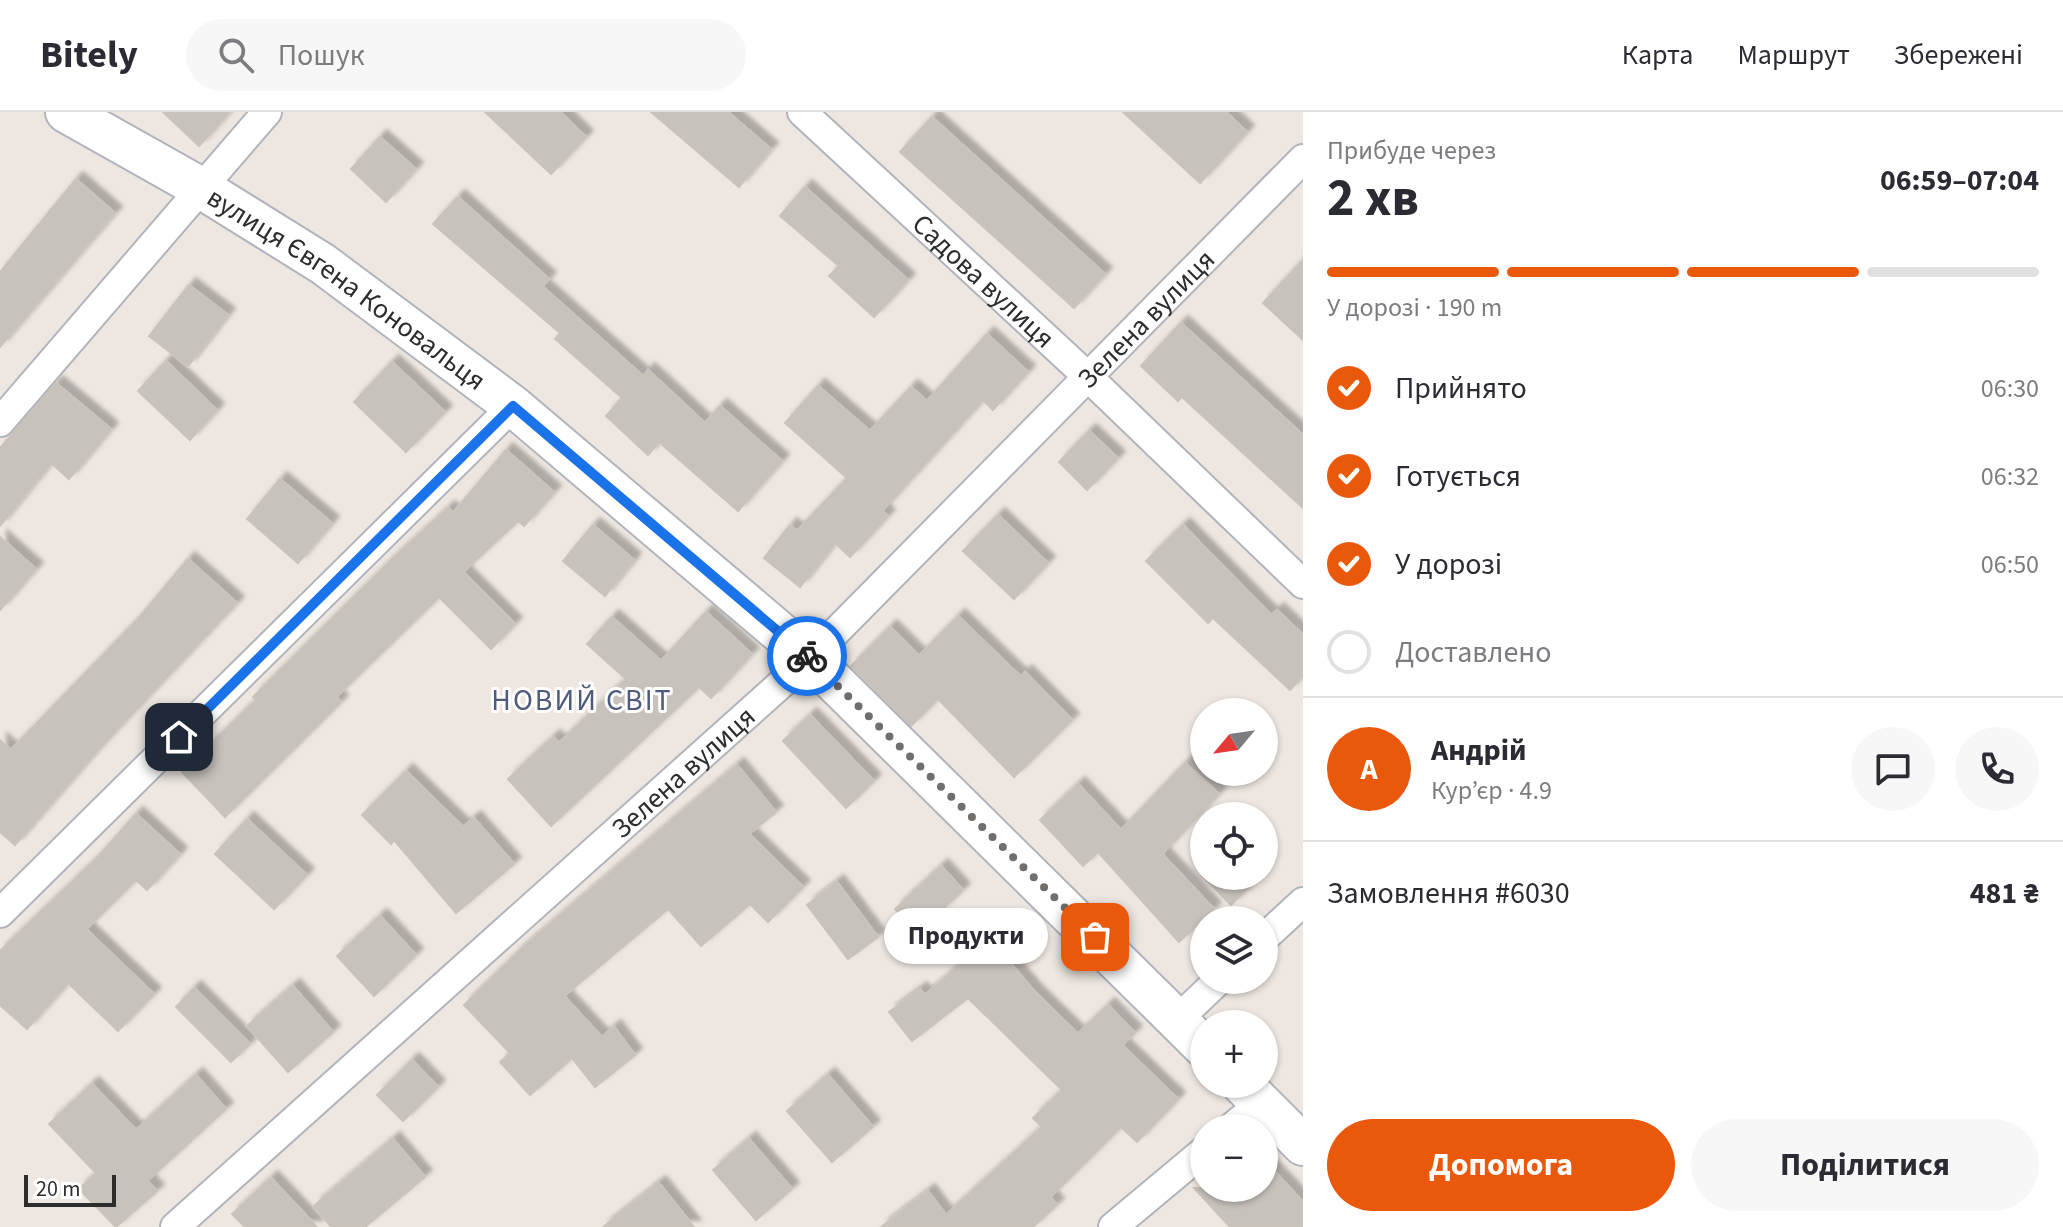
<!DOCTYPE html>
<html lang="uk">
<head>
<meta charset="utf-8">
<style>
	:root { --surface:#fff; --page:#f7f7f7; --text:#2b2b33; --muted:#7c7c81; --line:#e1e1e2; --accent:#ea580c }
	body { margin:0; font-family:"Source Sans 3",sans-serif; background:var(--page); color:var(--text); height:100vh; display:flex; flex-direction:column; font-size:30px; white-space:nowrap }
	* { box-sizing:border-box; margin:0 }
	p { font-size:26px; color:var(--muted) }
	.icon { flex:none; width:44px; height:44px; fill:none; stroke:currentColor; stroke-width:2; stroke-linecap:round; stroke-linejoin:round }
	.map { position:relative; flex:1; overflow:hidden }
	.sheet { display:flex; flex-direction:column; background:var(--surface); width:760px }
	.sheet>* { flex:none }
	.needle { width:52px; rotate:241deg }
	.buttons { position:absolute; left:1190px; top:586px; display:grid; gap:16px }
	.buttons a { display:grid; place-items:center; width:88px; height:88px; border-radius:50%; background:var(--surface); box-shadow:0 2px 6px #0004; font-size:40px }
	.scale { position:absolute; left:24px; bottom:20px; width:92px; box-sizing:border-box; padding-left:8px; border:4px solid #2d2d2d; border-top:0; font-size:22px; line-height:28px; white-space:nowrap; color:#2d2d2d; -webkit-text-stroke:6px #fff; paint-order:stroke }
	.pin { position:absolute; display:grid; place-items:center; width:68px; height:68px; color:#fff; margin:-34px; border-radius:16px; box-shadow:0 4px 12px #0006 }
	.courier { position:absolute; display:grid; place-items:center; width:80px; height:80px; margin:-40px; border:6px solid #1a73e8; border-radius:50%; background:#fff; color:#222; box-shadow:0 2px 10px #0007 }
	.bubble { position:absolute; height:56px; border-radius:28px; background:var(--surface); box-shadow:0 2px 6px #0004; font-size:26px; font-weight:700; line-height:56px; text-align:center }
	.head em { font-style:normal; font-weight:700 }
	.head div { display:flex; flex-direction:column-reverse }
	.head { display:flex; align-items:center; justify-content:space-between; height:136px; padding:0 24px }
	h1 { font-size:52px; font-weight:700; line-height:60px }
	.bar { display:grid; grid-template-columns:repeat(4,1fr); gap:12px 8px; align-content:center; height:96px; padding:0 24px }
	.bar i { height:10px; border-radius:6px; background:var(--line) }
	.bar .selected { background:var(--accent) }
	.bar p { grid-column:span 4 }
	.line { display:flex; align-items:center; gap:20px; padding:0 24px; border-top:2px solid var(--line) }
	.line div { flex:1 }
	.round { display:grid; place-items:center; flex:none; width:84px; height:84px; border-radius:42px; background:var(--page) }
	ol { padding:0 24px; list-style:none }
	li { display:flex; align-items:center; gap:24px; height:88px }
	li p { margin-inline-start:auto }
	li .icon { padding:8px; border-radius:50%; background:var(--accent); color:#fff; stroke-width:4 }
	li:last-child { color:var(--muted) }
	li i { width:44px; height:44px; border:4px solid var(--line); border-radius:50% }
	.primary-button { display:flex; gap:16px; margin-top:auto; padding:16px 24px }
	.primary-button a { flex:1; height:92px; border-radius:48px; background:var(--accent); color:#fff; font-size:32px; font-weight:700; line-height:92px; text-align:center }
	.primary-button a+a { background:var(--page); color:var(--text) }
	header { display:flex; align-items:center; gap:48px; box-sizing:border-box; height:112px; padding:0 40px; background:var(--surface); border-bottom:2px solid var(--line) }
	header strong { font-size:38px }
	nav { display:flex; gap:44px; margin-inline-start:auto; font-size:28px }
	.search { width:560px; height:72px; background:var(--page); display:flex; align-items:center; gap:20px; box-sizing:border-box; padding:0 28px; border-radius:44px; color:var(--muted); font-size:30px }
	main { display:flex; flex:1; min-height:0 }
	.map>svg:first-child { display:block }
	.building { fill:#c7c2bc; stroke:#c9c3ba; stroke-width:2; filter:url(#shadow) }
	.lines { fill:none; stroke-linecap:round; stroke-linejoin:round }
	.street-casing { stroke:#b1b4bd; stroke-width:32 }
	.secondary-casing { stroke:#b1b4bd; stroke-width:44 }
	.street { stroke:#fff; stroke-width:28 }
	.secondary { stroke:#fff; stroke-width:40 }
	.done { stroke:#716e6c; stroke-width:8; stroke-dasharray:0 14.4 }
	.route { stroke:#1a73e8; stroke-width:10 }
	.labels { text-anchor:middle; stroke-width:6; stroke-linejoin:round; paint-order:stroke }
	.street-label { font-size:28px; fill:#2d2d2d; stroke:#fff }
	.neighbourhood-label { font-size:30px; letter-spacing:2px; fill:#4f5b7c; stroke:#fff }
</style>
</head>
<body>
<header>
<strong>Bitely</strong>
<div class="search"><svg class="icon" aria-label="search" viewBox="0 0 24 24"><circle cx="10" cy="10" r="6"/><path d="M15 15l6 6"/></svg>Пошук</div>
<nav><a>Карта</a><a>Маршрут</a><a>Збережені</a></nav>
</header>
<main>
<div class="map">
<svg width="1303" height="1115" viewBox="0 0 1303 1115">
	<defs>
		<filter id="shadow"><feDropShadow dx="7" dy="-7" stdDeviation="2" flood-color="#0004"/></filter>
	</defs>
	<rect width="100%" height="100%" fill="#eee7e1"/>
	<g class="building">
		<path d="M 163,0 L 230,0 L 199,34 Z"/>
		<path d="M 485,0 L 560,0 L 586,25 L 551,62 Z"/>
		<path d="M 651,0 L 728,0 L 771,37 L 739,75 Z"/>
		<path d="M 1123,0 L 1226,0 L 1247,20 L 1200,71 Z"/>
		<path d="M 932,5 L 1105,162 L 1074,196 L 900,40 Z"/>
		<path d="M 380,25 L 416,57 L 386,90 L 351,57 Z"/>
		<path d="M 76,67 L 115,101 L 0,235 L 0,160 Z"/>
		<path d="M 805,75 L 908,168 L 874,205 L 829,164 L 839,154 L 780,104 Z"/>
		<path d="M 458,85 L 549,167 L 542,174 L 643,264 L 648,258 L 705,311 L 720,294 L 782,349 L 738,399 L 659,330 L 648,343 L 606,304 L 622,286 L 555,227 L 560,221 L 433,112 Z"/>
		<path d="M 1303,148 L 1303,228 L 1263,191 Z"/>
		<path d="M 189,173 L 228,203 L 188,254 L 149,224 Z"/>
		<path d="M 1181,211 L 1303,323 L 1303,396 L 1182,285 L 1178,289 L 1141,254 Z"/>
		<path d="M 987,222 L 1028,260 L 993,298 L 983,288 L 882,399 L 888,404 L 850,445 L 835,431 L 800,475 L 764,446 L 790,413 L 797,419 L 847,366 L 785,311 L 818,274 L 870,319 L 911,275 L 927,289 Z"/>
		<path d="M 166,249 L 217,298 L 190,328 L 138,279 Z"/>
		<path d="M 392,250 L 445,300 L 406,340 L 354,290 Z"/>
		<path d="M 56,271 L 111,317 L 69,367 L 51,351 L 0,414 L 0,336 Z"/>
		<path d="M 1089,319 L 1118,346 L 1087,378 L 1059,350 Z"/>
		<path d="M 506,338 L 554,380 L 524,414 L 518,409 L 463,460 L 515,512 L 491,537 L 439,485 L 336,585 L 341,590 L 225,705 L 182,660 L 256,588 L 253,585 L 389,450 L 448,396 L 453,401 Z"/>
		<path d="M 280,367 L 332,411 L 298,451 L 247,407 Z"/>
		<path d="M 998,403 L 1048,451 L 1014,487 L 963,439 Z"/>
		<path d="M 593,413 L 634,448 L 605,484 L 563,449 Z"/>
		<path d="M 1183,413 L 1271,503 L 1277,498 L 1303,523 L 1303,564 L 1290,578 L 1213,506 L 1208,511 L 1146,449 Z"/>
		<path d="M 0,425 L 36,457 L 0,498 Z"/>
		<path d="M 188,447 L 237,491 L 97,639 L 15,733 L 0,720 L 0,628 L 11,638 L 137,508 Z"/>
		<path d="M 706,500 L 752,542 L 711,586 L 699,575 L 551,714 L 508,667 L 553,625 L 559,631 L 626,567 L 587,532 L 612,505 L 661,549 Z"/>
		<path d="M 958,504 L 1021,565 L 1025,560 L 1072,608 L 1014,665 L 938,587 L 911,614 L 851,554 L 890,515 L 919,544 Z"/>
		<path d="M 810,603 L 874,669 L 846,696 L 783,629 Z"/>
		<path d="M 1185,651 L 1219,682 L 1162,742 L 1214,797 L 1179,830 L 1098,740 L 1083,754 L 1040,708 L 1078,672 L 1121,718 Z"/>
		<path d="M 737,653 L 776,700 L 749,722 L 803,775 L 768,810 L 750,792 L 701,834 L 668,797 L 564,884 L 602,925 L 614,915 L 635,943 L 595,975 L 572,946 L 530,983 L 500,950 L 510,941 L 464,893 L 522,836 Z"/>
		<path d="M 406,659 L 463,715 L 474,706 L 514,752 L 456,801 L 394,728 L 391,732 L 362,703 Z"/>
		<path d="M 136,702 L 180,742 L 147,778 L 136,768 L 86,817 L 154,882 L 118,919 L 68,871 L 27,917 L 0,893 L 0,839 L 96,747 Z"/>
		<path d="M 247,707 L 307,763 L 274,797 L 215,742 Z"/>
		<path d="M 941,754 L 963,778 L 917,821 L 895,797 Z"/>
		<path d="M 1202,764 L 1259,764 L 1231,793 Z"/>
		<path d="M 837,770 L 878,825 L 848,847 L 807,793 Z"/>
		<path d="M 380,804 L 416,843 L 374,884 L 337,844 Z"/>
		<path d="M 990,827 L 1034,879 L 1078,922 L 1108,893 L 1135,921 L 1122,933 L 1178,987 L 1137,1030 L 1121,1015 L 1050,1085 L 1057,1093 L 1033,1115 L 881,1115 L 928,1079 L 946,1103 L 1042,1015 L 1033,1006 L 1062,978 L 968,886 L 912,929 L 889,900 L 920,877 L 925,883 Z"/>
		<path d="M 293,874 L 333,920 L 288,960 L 247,914 Z"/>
		<path d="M 194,876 L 250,932 L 231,950 L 176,895 Z"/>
		<path d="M 412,948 L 438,975 L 403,1009 L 377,983 Z"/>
		<path d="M 196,963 L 226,997 L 147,1069 L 157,1079 L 116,1115 L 79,1077 L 96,1061 L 49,1012 L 92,972 L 136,1018 Z"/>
		<path d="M 828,963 L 873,1015 L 832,1050 L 787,999 Z"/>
		<path d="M 393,1027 L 425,1065 L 365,1115 L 331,1115 L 314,1094 Z"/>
		<path d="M 749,1027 L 792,1077 L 756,1108 L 713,1058 Z"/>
		<path d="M 1264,1048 L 1303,1090 L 1303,1115 L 1230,1115 L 1194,1076 L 1264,1076 Z"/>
		<path d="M 271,1066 L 317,1115 L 245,1115 L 232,1102 Z"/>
		<path d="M 659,1071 L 694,1115 L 603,1115 Z"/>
	</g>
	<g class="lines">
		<defs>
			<g id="street">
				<path id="s1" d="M 802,0 L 1086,263 L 1303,472"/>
				<path d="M 0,310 L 267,0"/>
				<path d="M 0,801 L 513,294"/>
				<path d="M 1264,826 L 1303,790"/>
				<path d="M 1177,908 L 1219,868"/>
				<path d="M 1231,1016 L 1261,991"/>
				<path id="s2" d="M 175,1115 L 810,546 L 1303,47"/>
				<path d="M 1113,1115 L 1204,1039"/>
			</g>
			<g id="secondary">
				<path id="s3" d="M 66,0 L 201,76 L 323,152 L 513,294 L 810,546 L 1204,935"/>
				<path d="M 1242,972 L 1303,1033"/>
			</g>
		</defs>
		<use href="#street" class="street-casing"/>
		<use href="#secondary" class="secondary-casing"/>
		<use href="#street" class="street"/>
		<use href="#secondary" class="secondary"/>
	</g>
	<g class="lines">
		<path class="done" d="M 807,544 L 1095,825"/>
		<path class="route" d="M 179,625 L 513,294 L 807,544"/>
	</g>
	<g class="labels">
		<g class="street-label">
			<text dy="10" stroke="none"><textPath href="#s1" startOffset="248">Садова вулиця</textPath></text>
			<text dy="10" stroke="none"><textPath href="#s3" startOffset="332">вулиця Євгена Коновальця</textPath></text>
			<text dy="10" stroke="none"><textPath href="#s2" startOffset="1330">Зелена вулиця</textPath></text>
			<text dy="10" stroke="none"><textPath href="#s2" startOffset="682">Зелена вулиця</textPath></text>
		</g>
		<g class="neighbourhood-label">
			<text x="582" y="598">НОВИЙ СВІТ</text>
		</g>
	</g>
</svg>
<div class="buttons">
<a><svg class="needle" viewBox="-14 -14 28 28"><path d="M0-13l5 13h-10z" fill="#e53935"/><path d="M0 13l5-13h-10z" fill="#7c7c81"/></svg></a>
<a><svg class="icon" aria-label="locate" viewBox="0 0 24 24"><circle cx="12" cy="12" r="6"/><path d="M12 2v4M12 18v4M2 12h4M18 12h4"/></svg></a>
<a><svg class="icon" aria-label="layers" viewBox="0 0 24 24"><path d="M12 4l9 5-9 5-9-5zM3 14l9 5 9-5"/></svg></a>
<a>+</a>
<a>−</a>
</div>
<div class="scale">20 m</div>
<div class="pin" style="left:1095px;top:825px;background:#ea580c"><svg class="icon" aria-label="bag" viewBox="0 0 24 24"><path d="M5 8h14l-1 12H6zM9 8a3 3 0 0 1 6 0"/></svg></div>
<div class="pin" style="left:179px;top:625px;background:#1f2937"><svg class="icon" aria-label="home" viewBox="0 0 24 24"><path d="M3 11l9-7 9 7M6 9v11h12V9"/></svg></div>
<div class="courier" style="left:807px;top:544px"><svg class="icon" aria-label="bike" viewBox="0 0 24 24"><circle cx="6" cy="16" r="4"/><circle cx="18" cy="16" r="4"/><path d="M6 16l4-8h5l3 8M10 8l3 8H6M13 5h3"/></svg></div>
<div class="bubble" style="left:884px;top:796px;width:164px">Продукти</div>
</div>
<section class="sheet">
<div class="head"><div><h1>2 хв</h1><p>Прибуде через</p></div><em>06:59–07:04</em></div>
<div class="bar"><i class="selected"></i><i class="selected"></i><i class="selected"></i><i></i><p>У дорозі · 190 m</p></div>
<ol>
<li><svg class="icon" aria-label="check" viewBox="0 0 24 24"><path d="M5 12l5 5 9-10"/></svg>Прийнято<p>06:30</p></li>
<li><svg class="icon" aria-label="check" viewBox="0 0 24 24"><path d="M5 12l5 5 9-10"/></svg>Готується<p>06:32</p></li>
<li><svg class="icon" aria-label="check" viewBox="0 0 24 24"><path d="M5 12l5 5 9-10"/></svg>У дорозі<p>06:50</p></li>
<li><i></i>Доставлено</li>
</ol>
<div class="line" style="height:144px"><b class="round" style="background:var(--accent);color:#fff">А</b><div><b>Андрій</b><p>Кур’єр · 4.9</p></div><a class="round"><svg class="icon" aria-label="chat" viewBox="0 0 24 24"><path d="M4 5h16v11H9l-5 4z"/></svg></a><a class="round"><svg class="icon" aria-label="phone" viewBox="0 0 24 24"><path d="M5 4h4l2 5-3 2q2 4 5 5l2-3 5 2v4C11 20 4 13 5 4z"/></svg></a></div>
<div class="line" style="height:104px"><div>Замовлення #6030</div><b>481 ₴</b></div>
<div class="primary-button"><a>Допомога</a><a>Поділитися</a></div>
</section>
</main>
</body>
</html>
